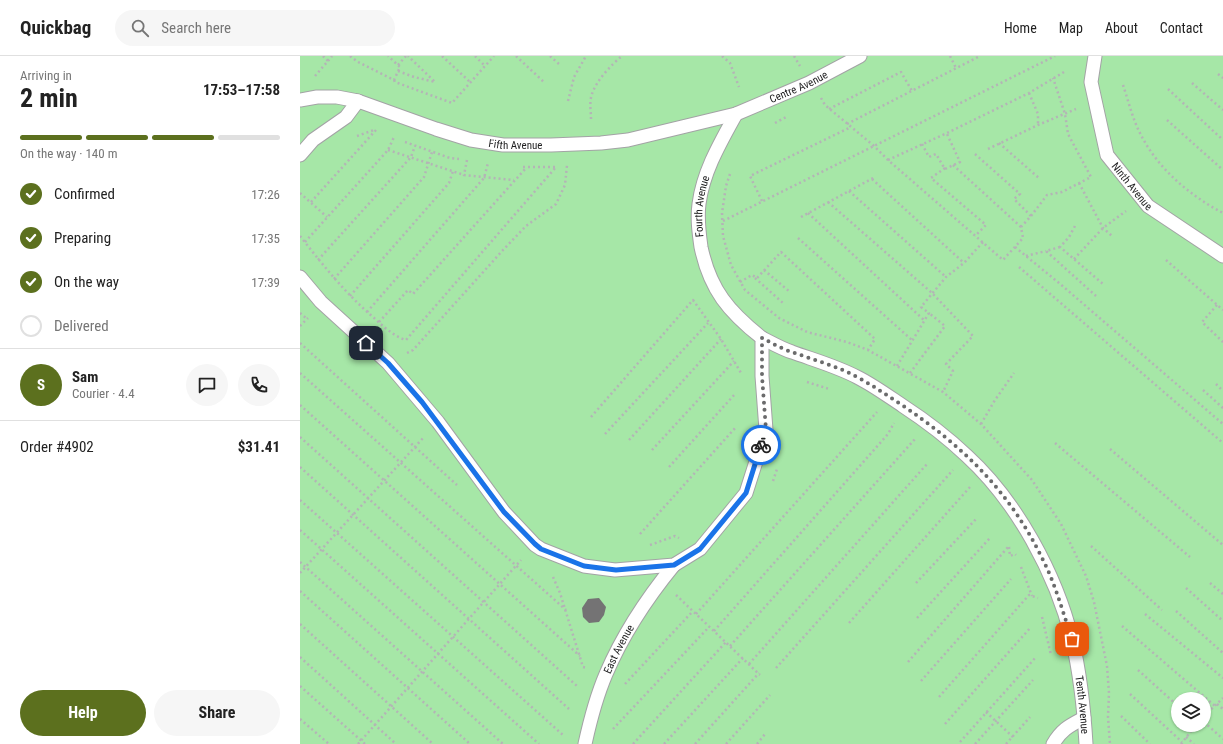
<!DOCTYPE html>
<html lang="en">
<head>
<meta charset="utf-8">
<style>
	:root { --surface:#fff; --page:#f6f6f6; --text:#222; --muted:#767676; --line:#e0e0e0; --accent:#5c701e }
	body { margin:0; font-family:"Roboto Condensed",sans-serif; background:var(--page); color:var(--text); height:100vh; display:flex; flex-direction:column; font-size:15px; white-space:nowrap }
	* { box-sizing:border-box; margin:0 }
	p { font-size:13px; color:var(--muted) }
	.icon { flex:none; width:22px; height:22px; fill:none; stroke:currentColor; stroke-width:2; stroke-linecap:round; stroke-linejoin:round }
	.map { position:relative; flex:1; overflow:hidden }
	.side { display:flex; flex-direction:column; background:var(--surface); width:300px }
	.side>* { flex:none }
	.controls { position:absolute; left:871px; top:636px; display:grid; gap:8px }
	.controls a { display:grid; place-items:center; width:40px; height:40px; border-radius:50%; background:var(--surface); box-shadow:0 1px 3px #0004; font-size:20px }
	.pin { position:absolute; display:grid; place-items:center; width:34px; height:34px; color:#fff; margin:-17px; border-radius:8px; box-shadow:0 2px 6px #0006 }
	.courier { position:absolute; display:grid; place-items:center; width:40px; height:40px; margin:-20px; border:3px solid #1a73e8; border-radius:50%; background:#fff; color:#222; box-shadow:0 1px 5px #0007 }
	.overview em { font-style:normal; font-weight:700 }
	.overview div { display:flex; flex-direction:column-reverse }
	.overview { display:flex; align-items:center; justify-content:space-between; height:68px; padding:0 20px }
	h1 { font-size:26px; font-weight:700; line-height:30px }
	.bar { display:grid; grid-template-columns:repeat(4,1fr); gap:6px 4px; align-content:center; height:48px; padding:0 20px }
	.bar i { height:5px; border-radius:3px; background:var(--line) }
	.bar .active { background:var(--accent) }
	.bar p { grid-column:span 4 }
	.line { display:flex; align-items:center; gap:10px; padding:0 20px; border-top:1px solid var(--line) }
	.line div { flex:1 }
	.round { display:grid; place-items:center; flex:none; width:42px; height:42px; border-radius:21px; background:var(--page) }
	ol { padding:0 20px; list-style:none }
	li { display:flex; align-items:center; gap:12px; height:44px }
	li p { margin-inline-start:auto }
	li .icon { padding:4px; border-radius:50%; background:var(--accent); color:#fff; stroke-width:4 }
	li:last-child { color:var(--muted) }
	li i { width:22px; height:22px; border:2px solid var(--line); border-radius:50% }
	.button { display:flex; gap:8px; margin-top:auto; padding:8px 20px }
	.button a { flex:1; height:46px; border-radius:24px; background:var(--accent); color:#fff; font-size:16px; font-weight:700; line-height:46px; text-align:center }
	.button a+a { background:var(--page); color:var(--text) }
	header { display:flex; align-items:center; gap:24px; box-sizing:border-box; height:56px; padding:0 20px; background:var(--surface); border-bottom:1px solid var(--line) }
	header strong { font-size:19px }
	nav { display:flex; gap:22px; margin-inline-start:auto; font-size:14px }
	.search { width:280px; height:36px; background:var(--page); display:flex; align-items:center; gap:10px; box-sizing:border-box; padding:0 14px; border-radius:22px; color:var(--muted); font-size:15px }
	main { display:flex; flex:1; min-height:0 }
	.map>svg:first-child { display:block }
	.green { fill:#a6e7a7; fill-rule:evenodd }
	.building { fill:#747374 }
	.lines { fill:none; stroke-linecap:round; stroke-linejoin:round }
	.lane-casing { stroke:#a3a3a5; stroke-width:15 }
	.path { stroke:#b4b4b6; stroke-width:2.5; stroke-dasharray:2 3; stroke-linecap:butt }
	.lane { stroke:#fff; stroke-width:13 }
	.done { stroke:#6b6b6c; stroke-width:4; stroke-dasharray:0 7.2 }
	.route { stroke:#1a73e8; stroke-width:5 }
	.labels { text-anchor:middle; stroke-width:4; stroke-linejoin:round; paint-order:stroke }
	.street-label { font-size:11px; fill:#1f1f20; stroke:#f7f7f9 }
</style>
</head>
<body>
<header>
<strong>Quickbag</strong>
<div class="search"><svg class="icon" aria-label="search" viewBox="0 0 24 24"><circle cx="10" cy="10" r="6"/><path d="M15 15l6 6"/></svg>Search here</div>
<nav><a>Home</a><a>Map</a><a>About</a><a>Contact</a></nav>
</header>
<main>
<section class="side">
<div class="overview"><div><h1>2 min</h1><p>Arriving in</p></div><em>17:53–17:58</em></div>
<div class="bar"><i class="active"></i><i class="active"></i><i class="active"></i><i></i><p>On the way · 140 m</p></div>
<ol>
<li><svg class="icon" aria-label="check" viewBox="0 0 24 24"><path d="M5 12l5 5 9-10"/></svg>Confirmed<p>17:26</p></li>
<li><svg class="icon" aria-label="check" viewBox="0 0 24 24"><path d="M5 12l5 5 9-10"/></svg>Preparing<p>17:35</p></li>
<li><svg class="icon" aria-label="check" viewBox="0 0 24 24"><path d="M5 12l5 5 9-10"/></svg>On the way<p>17:39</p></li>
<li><i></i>Delivered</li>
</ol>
<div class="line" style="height:72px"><b class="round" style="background:var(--accent);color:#fff">S</b><div><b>Sam</b><p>Courier · 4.4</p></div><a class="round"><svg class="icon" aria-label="chat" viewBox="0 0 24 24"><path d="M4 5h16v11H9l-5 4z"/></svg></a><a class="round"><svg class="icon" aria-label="phone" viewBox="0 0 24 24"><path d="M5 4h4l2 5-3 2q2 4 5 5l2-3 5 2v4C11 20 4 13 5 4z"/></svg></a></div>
<div class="line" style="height:52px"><div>Order #4902</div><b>$31.41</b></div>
<div class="button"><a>Help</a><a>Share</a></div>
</section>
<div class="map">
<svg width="923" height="688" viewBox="0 0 923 688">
	<rect width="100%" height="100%" fill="#f7f7f9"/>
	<path class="green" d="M 0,0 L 923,0 L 923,688 L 0,688 ZM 878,643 L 904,643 L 904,669 L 878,669 Z"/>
	<path class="building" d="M 299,542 L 306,551 L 304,559 L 299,566 L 289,567 L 283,561 L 282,552 L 288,543 Z"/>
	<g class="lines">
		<defs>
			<g id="lane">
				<path id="s1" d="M 795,0 L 791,26 L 807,99 L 848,150 L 923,200"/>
				<path id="s2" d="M 0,44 L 17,41 L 37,41 L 58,45 L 136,73 L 171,84 L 203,89 L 251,89 L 301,87 L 328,84 L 436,58 L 509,27 L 560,0"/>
				<path d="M 0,99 L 13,84 L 46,61 L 58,45"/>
				<path id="s3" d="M 0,221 L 21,246 L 88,307 L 138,366 L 204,456 L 235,489 L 241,493 L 284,510 L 315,514 L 374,509 L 400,493 L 446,437 L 466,374 L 462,320 L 462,282 C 429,256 410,234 401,191 C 399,177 397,163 399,148 C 403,116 420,87 436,58"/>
				<path id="s4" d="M 462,282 C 472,287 482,293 492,296 C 514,304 536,310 557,321 C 573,329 588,340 603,350 C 626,365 647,381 667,400 C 717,446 756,518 772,583 C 780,617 784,653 786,688"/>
				<path id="s5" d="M 285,688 C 290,665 297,639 306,618 C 323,578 347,542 374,509"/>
				<path d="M 753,688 C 762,673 769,670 784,662"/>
			</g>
		</defs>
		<use href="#lane" class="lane-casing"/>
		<g class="path">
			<path d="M 50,0 L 58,6 L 94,24 L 100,11 L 88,0"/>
			<path d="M 142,0 L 170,26"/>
			<path d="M 175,0 L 185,10"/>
			<path d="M 216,0 L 245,27"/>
			<path d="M 250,0 L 260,9"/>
			<path d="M 422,0 L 430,7 L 439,31"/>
			<path d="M 494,0 L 500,10"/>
			<path d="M 650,0 L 656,12"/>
			<path d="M 28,5 L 32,0"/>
			<path d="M 98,9 L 106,0"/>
			<path d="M 98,15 L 114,21 L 135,26 L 108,0"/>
			<path d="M 918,18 L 923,22"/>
			<path d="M 15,20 L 28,5 L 23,0"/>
			<path d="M 94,24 L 95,26 L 152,47 L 194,0"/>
			<path d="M 892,27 L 923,54"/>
			<path d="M 823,29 C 828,44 832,60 838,73 C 855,110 887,138 923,157"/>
			<path d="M 868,33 L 923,84"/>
			<path d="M 729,37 L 738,58 L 738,69"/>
			<path d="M 521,42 L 525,49 L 574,90 L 588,104 L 703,204 L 723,182 L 721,171 L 731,160 L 747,139 L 762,136 L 791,121 L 768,78 L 765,58 L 753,22"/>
			<path d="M 268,45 L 274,21 L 286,0"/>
			<path d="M 529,53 L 601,16 L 612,35"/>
			<path d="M 291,63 C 291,55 289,46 292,38 C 296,25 312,8 322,0"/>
			<path d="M 867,64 L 923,114"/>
			<path d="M 475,67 L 488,60"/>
			<path d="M 547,68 L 680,0"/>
			<path d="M 57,80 L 74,74"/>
			<path d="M 105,86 L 150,102 L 159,103"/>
			<path d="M 699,87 L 740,123"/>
			<path d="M 622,88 L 629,101 L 636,98 L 645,113 L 660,106 L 647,78"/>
			<path d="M 688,93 L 738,69 L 776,53"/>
			<path d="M 88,94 L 164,119"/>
			<path d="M 675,98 L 720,138 L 714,143 L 731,160"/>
			<path d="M 167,104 L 164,119 L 214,124"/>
			<path d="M 588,104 L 647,77 L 729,37 L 764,16"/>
			<path d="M 653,109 L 721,171"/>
			<path d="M 223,111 L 256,111"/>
			<path d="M 645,112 L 631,122 L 686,169 L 675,180"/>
			<path d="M 430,118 L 426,130 L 422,157 L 423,180 L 431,209 L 445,234 L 479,262 L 507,276 L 547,286 L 568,294 L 643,336 L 681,368 L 732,424 L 761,468 L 786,520 L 794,546 L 807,610 L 809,637 L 808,661 L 810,688"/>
			<path d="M 572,123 L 664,207"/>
			<path d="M 779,127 L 803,172 L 812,180"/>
			<path d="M 549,135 L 646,221"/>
			<path d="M 0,137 L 27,161"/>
			<path d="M 462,145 L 450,120 L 551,71"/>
			<path d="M 11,146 L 76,74"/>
			<path d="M 528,146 L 632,237 L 673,280 L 646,308 L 653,315 L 643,336"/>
			<path d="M 508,157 L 625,265"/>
			<path d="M 501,161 L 575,121"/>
			<path d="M 423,165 L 755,0"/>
			<path d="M 775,170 L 769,181 L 760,191 L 803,228"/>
			<path d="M 0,180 C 23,209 45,237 73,261 C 83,270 93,280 106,284 L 256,111"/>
			<path d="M 498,182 L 613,285"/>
			<path d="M 5,186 L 88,94 L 94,81"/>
			<path d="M 715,191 L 759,227 L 923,368"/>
			<path d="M 760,191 L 746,195 L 796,240"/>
			<path d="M 726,200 L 746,195"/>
			<path d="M 774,203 L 803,172 L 826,155"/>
			<path d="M 18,204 L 111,101 L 115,90"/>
			<path d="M 866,204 L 923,254"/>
			<path d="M 719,211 L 923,387"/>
			<path d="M 464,214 L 490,236"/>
			<path d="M 455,222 L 483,247"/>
			<path d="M 34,223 L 124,121 L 132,96"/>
			<path d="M 440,226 L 452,219 L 457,222 L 481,196 L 575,283 L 568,294"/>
			<path d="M 50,240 L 149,127 L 153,115"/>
			<path d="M 917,249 L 902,266 L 923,286"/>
			<path d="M 67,256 L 184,122 L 188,107"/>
			<path d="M 0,257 L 6,262"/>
			<path d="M 79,266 L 108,234 L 113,238 L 226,112"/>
			<path d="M 0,270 L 8,262"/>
			<path d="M 0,287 L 157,429"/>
			<path d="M 107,297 L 113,294 L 203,194 L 226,170 L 256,148 L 265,129 L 267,109"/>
			<path d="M 597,310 L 629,257 L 621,251 L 646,221 L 664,207 L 683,186"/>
			<path d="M 0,317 L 266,554"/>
			<path d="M 610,317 L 645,270 L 629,257"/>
			<path d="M 507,326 L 529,333"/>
			<path d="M 916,328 L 923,335"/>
			<path d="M 903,334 L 923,352"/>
			<path d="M 0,349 L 280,600"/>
			<path d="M 291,361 L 393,244 L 421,283 L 441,317"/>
			<path d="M 681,368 L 695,344 L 714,317"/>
			<path d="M 305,378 L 408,267"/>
			<path d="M 0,381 L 277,630"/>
			<path d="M 329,384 L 421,283"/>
			<path d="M 755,387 L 890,501"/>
			<path d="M 810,393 L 923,489"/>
			<path d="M 352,394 L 434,305"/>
			<path d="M 0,411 L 269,653"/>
			<path d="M 369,411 L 435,338"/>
			<path d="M 473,425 L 477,413"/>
			<path d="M 0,444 L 263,679"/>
			<path d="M 0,474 L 239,688"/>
			<path d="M 340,478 L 436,371"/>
			<path d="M 350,489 L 375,480 L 379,482"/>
			<path d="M 791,490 L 862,554"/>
			<path d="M 709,491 L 710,500 L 715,498 L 716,499"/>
			<path d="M 0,506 L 203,688"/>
			<path d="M 721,511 L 732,540"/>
			<path d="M 0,517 L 124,381"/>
			<path d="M 253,521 L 260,537 L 283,611 L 287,612"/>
			<path d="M 616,527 L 677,462"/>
			<path d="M 910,527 L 923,538"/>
			<path d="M 886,532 L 923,565"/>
			<path d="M 0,535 L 170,688"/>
			<path d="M 376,539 L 460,619"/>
			<path d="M 876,555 L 923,597"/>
			<path d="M 396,558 L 577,356"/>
			<path d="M 845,558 L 923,622"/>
			<path d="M 742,561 L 751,599"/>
			<path d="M 617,562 L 690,482"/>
			<path d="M 549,567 L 670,431"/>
			<path d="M 0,568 L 133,688"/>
			<path d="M 822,570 L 915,650"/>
			<path d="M 414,575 L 588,378 L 594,367"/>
			<path d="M 430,590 L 615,383"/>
			<path d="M 0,601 L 96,688"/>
			<path d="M 608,606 L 708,491"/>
			<path d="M 449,608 L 627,408"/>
			<path d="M 476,612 L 653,414"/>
			<path d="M 838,614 L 878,650"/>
			<path d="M 621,625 L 711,523"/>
			<path d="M 325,628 L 393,555"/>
			<path d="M 0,630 L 65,688"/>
			<path d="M 830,638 L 882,686"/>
			<path d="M 639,641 L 729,539 L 738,542"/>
			<path d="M 917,648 L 923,653"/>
			<path d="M 686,656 L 713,681"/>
			<path d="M 821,660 L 850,688"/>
			<path d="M 904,660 L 923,642"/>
			<path d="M 0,663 L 29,688"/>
			<path d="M 904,666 L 923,683"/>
			<path d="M 645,668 L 731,571"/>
			<path d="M 313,673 L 409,571"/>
			<path d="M 886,681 L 894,688"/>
			<path d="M 660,686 L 736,601"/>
			<path d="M 58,688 L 221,504"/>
			<path d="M 333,688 L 426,586"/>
			<path d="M 364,688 L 443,602"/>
			<path d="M 395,688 L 459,617"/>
			<path d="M 426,688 L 470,639"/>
			<path d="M 457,688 L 465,678"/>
			<path d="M 675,688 L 733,624"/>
			<path d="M 706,688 L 730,661"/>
			<path d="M 881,688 L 896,669"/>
		</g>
		<use href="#lane" class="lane"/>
	</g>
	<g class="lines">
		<path class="done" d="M 461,389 L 466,374 L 462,320 L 462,282 C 472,287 482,293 492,296 C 514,304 537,310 557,321 C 572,329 585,338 599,347 C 663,390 710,435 744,506 C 756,530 763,557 772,583"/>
		<path class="route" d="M 66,287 L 88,307 L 122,346 L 204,456 L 235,488 L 241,493 L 284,510 L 316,514 L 374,509 L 400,493 L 446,437 L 461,389"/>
	</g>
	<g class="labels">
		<g class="street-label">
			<text dy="4" stroke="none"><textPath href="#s2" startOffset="515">Centre Avenue</textPath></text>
			<text dy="4" stroke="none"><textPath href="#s2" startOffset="223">Fifth Avenue</textPath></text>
			<text dy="4" stroke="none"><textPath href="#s1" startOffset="141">Ninth Avenue</textPath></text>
			<text dy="4" stroke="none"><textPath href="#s3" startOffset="916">Fourth Avenue</textPath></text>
			<text dy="4" stroke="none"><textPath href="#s5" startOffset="101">East Avenue</textPath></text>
			<text dy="4" stroke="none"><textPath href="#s4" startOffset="519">Tenth Avenue</textPath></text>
		</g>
	</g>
</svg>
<div class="controls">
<a><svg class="icon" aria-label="layers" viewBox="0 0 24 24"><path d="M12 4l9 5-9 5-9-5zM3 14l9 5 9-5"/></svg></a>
</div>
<div class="pin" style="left:772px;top:583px;background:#ea580c"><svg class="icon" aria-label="bag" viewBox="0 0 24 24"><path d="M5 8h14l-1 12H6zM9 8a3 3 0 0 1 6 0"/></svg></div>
<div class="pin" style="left:66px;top:287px;background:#1f2937"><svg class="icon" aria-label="home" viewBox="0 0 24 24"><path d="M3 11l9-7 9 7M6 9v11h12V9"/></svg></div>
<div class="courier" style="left:461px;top:389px"><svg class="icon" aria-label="bike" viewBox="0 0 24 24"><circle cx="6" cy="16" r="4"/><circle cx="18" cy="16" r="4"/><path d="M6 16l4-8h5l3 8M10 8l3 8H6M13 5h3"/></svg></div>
</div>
</main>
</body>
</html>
